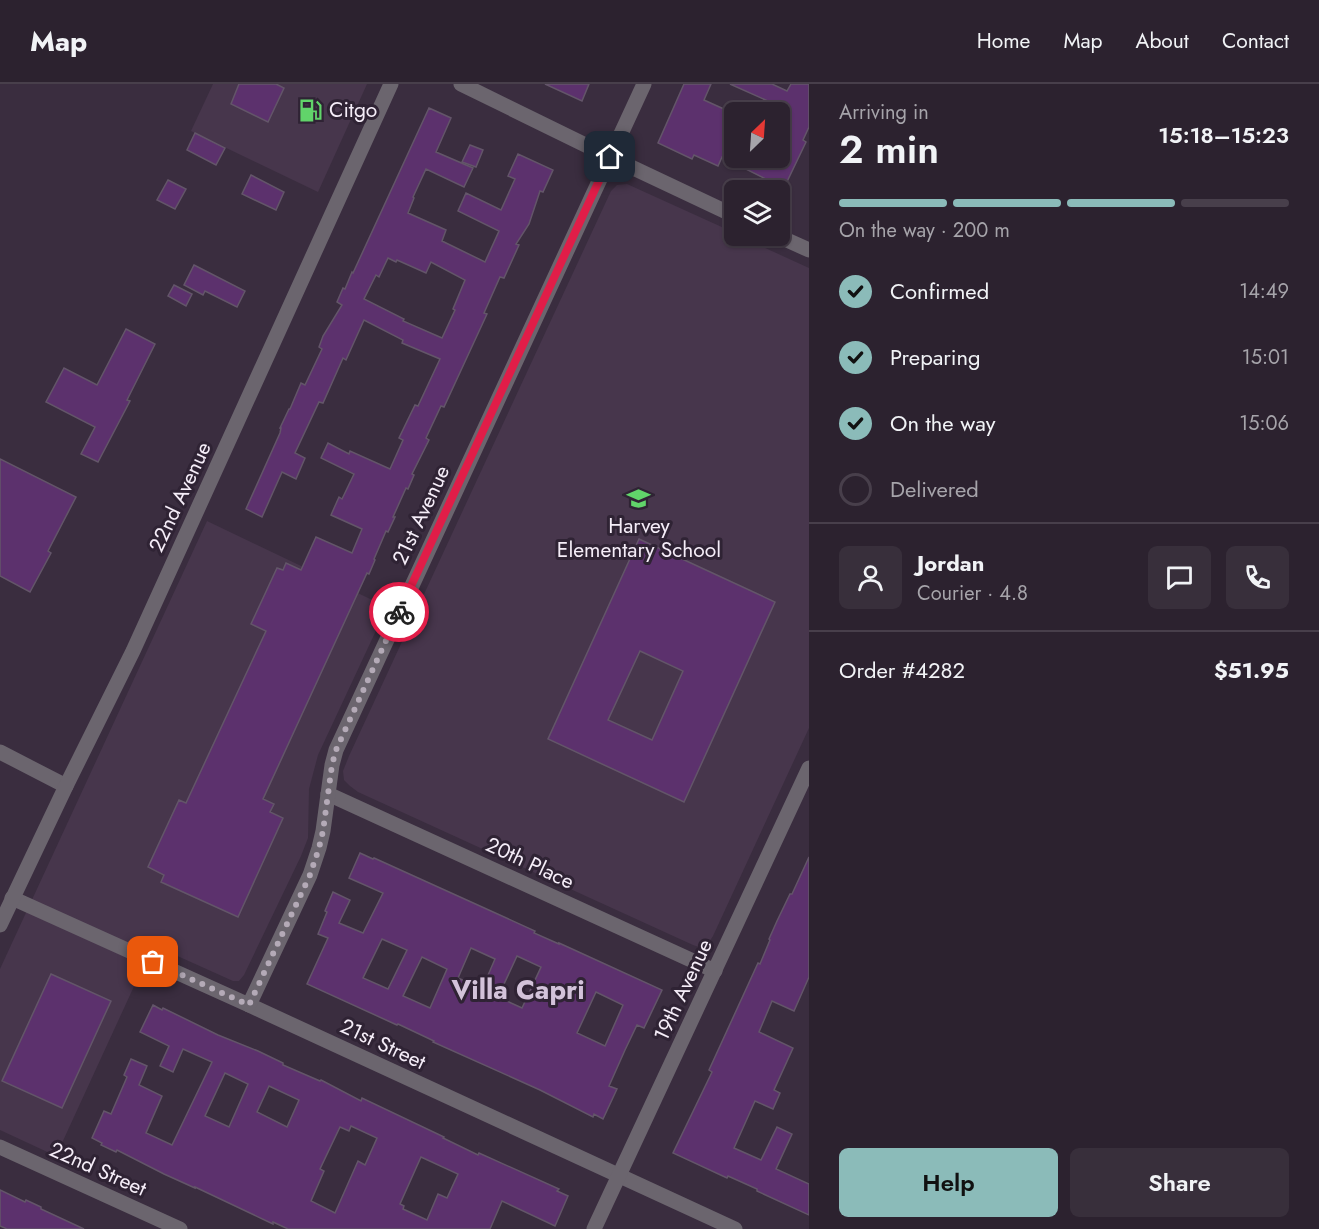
<!DOCTYPE html>
<html lang="en">
<head>
<meta charset="utf-8">
<style>
	:root { --surface:#2c222f; --page:#382f3b; --text:#f1f3f6; --muted:#a6a4aa; --line:#483f4b; --accent:#8bbbb9 }
	body { margin:0; font-family:Jost,sans-serif; background:var(--page); color:var(--text); height:100vh; display:flex; flex-direction:column; font-size:22px; white-space:nowrap }
	* { box-sizing:border-box; margin:0 }
	p { font-size:20px; color:var(--muted) }
	.icon { flex:none; width:33px; height:33px; fill:none; stroke:currentColor; stroke-width:2; stroke-linecap:round; stroke-linejoin:round }
	.map { position:relative; flex:1; overflow:hidden }
	.panel { display:flex; flex-direction:column; background:var(--surface); width:510px }
	.panel>* { flex:none }
	.needle { width:39px; rotate:25deg }
	.fabs { position:absolute; left:724px; top:18px; display:grid; gap:12px }
	.fabs a { display:grid; place-items:center; width:66px; height:66px; border-radius:9px; background:var(--surface); box-shadow:0 2px 4px #0004,0 0 0 2px var(--line); font-size:30px }
	.pin { position:absolute; display:grid; place-items:center; width:51px; height:51px; color:#fff; margin:-26px; border-radius:12px; box-shadow:0 3px 9px #0006 }
	.courier { position:absolute; display:grid; place-items:center; width:60px; height:60px; margin:-30px; border:4px solid #e11d48; border-radius:50%; background:#fff; color:#222; box-shadow:0 2px 8px #0007 }
	.summary em { font-style:normal; font-weight:600 }
	.summary div { display:flex; flex-direction:column-reverse }
	.summary { display:flex; align-items:center; justify-content:space-between; height:102px; padding:0 30px }
	h1 { font-size:39px; font-weight:600; line-height:45px }
	.bar { display:grid; grid-template-columns:repeat(4,1fr); gap:9px 6px; align-content:center; height:72px; padding:0 30px }
	.bar i { height:8px; border-radius:4px; background:var(--line) }
	.bar .current { background:var(--accent) }
	.bar p { grid-column:span 4 }
	.line { display:flex; align-items:center; gap:15px; padding:0 30px; border-top:2px solid var(--line) }
	.line div { flex:1 }
	.round { display:grid; place-items:center; flex:none; width:63px; height:63px; border-radius:9px; background:var(--page) }
	ol { padding:0 30px; list-style:none }
	li { display:flex; align-items:center; gap:18px; height:66px }
	li p { margin-inline-start:auto }
	li .icon { padding:6px; border-radius:50%; background:var(--accent); color:#111; stroke-width:4 }
	li:last-child { color:var(--muted) }
	li i { width:33px; height:33px; border:3px solid var(--line); border-radius:50% }
	.action { display:flex; gap:12px; margin-top:auto; padding:12px 30px }
	.action a { flex:1; height:69px; border-radius:9px; background:var(--accent); color:#111; font-size:24px; font-weight:600; line-height:69px; text-align:center }
	.action a+a { background:var(--page); color:var(--text) }
	header { display:flex; align-items:center; gap:36px; box-sizing:border-box; height:84px; padding:0 30px; background:var(--surface); border-bottom:2px solid var(--line) }
	header strong { font-size:28px }
	nav { display:flex; gap:33px; margin-inline-start:auto; font-size:21px }
	main { display:flex; flex:1; min-height:0 }
	.map>svg:first-child { display:block }
	.built { fill:#47364c }
	.building { fill:#5c316d; stroke:#635569; stroke-width:1.5; fill-rule:evenodd }
	.lines { fill:none; stroke-linecap:round; stroke-linejoin:round }
	.minor { stroke:#6b656e; stroke-width:15 }
	.tertiary { stroke:#6b656e; stroke-width:15 }
	.done { stroke:#b4aab7; stroke-width:6; stroke-dasharray:0 10.8 }
	.route { stroke:#e11d48; stroke-width:8 }
	.labels { text-anchor:middle; stroke-width:6; stroke-linejoin:round; paint-order:stroke }
	.poi-label { font-size:21px; fill:#f5edf8; stroke:#2f2334; text-anchor:start }
	.street-label { font-size:21px; fill:#f5edf8; stroke:#2f2334 }
	.district-label { font-size:27px; font-weight:bold; fill:#d3c3da; stroke:#2f2334 }
</style>
</head>
<body>
<header>
<strong>Map</strong>
<nav><a>Home</a><a>Map</a><a>About</a><a>Contact</a></nav>
</header>
<main>
<div class="map">
<svg width="809" height="1145" viewBox="0 0 809 1145">
	<rect width="100%" height="100%" fill="#3a2d3f"/>
	<g class="built">
		<path d="M 213,0 L 367,0 L 318,108 L 191,47 Z"/>
		<path d="M 627,100 L 735,149 L 735,152 L 739,152 L 809,184 L 809,644 L 713,852 L 707,861 L 702,864 L 693,861 L 358,708 L 350,702 L 344,696 L 343,687 L 349,672 L 611,107 L 617,101 Z"/>
		<path d="M 207,437 L 387,523 L 318,671 L 309,705 L 308,754 L 301,772 L 244,891 L 239,897 L 233,897 L 153,861 L 56,1072 L 0,1046 L 0,885 Z"/>
	</g>
	<g class="building">
		<path d="M 239,0 L 276,0 L 284,4 L 268,38 L 231,20 Z"/>
		<path d="M 545,0 L 589,0 L 582,17 Z"/>
		<path d="M 684,0 L 711,0 L 704,16 L 735,30 L 735,74 L 780,74 L 780,48 L 790,27 L 730,0 L 772,0 L 787,7 L 791,0 L 809,0 L 809,43 L 803,56 L 806,58 L 783,106 L 759,106 L 764,94 L 722,73 L 718,82 L 694,71 L 692,75 L 658,59 Z"/>
		<path d="M 429,24 L 451,34 L 436,68 L 473,84 L 464,103 L 426,85 L 413,113 L 414,114 L 408,129 L 446,146 L 442,157 L 485,178 L 499,147 L 458,127 L 466,109 L 501,126 L 515,95 L 508,92 L 518,70 L 553,86 L 543,108 L 540,107 L 529,140 L 516,160 L 519,161 L 504,194 L 500,193 L 484,229 L 487,230 L 444,323 L 441,322 L 426,354 L 429,356 L 412,390 L 414,391 L 408,405 L 406,404 L 393,433 L 395,433 L 388,448 L 386,447 L 374,475 L 375,476 L 369,490 L 367,489 L 263,715 L 274,720 L 270,728 L 283,734 L 238,833 L 161,798 L 164,791 L 148,783 L 179,716 L 186,719 L 266,547 L 251,540 L 277,484 L 283,486 L 286,479 L 301,486 L 316,453 L 352,469 L 362,445 L 331,431 L 339,413 L 342,415 L 354,390 L 321,374 L 328,359 L 349,370 L 350,367 L 390,385 L 403,356 L 399,354 L 415,321 L 418,322 L 440,275 L 402,259 L 403,256 L 364,236 L 346,276 L 343,274 L 323,319 L 319,318 L 295,369 L 305,374 L 296,395 L 282,388 L 262,433 L 246,425 L 280,349 L 281,344 L 280,344 L 289,325 L 290,325 L 301,299 L 305,301 L 322,265 L 319,263 L 323,252 L 342,221 L 337,218 L 343,204 L 345,205 L 352,188 L 353,189 ZM 388,174 L 396,178 L 397,176 L 426,189 L 431,178 L 465,196 L 453,225 L 455,226 L 442,254 L 403,237 L 404,235 L 364,215 L 376,191 L 379,193 Z"/>
		<path d="M 195,49 L 225,64 L 216,81 L 187,66 Z"/>
		<path d="M 470,61 L 483,66 L 476,83 L 462,78 Z"/>
		<path d="M 251,91 L 284,108 L 276,126 L 242,110 Z"/>
		<path d="M 168,96 L 186,105 L 175,125 L 157,116 Z"/>
		<path d="M 194,181 L 245,207 L 237,223 L 205,207 L 203,211 L 184,201 Z"/>
		<path d="M 174,201 L 192,210 L 186,222 L 168,212 Z"/>
		<path d="M 126,245 L 155,260 L 127,316 L 130,317 L 98,378 L 81,370 L 95,343 L 46,318 L 64,284 L 97,301 Z"/>
		<path d="M 0,375 L 76,413 L 48,467 L 51,469 L 30,508 L 0,492 Z"/>
		<path d="M 639,455 L 775,518 L 684,718 L 548,655 ZM 640,567 L 683,587 L 652,656 L 608,636 Z"/>
		<path d="M 360,769 L 373,775 L 374,774 L 535,847 L 534,849 L 559,860 L 559,859 L 662,906 L 644,944 L 637,941 L 625,966 L 609,1002 L 617,1005 L 603,1035 L 594,1030 L 593,1033 L 540,1006 L 433,958 L 434,957 L 398,940 L 397,941 L 307,900 L 328,854 L 318,850 L 327,828 L 325,827 L 333,808 L 350,816 L 339,839 L 363,849 L 383,809 L 349,794 ZM 382,855 L 407,866 L 388,905 L 363,894 ZM 471,864 L 495,875 L 482,905 L 458,894 ZM 517,872 L 541,883 L 522,924 L 498,913 ZM 422,873 L 447,885 L 430,924 L 403,912 ZM 596,908 L 623,921 L 605,962 L 577,949 Z"/>
		<path d="M 809,773 L 809,893 L 794,927 L 772,917 L 759,948 L 793,964 L 774,1006 L 780,1009 L 773,1025 L 755,1017 L 734,1064 L 761,1076 L 777,1043 L 792,1050 L 776,1085 L 809,1100 L 809,1131 L 757,1107 L 757,1105 L 728,1092 L 727,1094 L 673,1069 L 712,988 L 709,986 L 758,879 L 760,880 L 770,856 L 769,855 L 777,837 L 790,810 L 792,810 Z"/>
		<path d="M 51,890 L 111,917 L 62,1024 L 2,997 Z"/>
		<path d="M 153,921 L 162,926 L 163,924 L 218,951 L 258,967 L 283,979 L 283,981 L 320,997 L 321,996 L 361,1017 L 362,1014 L 444,1053 L 443,1054 L 478,1071 L 479,1069 L 559,1105 L 557,1107 L 568,1112 L 555,1142 L 502,1117 L 490,1145 L 288,1145 L 273,1138 L 273,1140 L 195,1103 L 195,1104 L 164,1090 L 117,1066 L 116,1068 L 101,1061 L 102,1059 L 92,1054 L 104,1027 L 111,1030 L 127,993 L 124,991 L 131,975 L 147,982 L 139,1001 L 162,1012 L 146,1049 L 172,1061 L 212,978 L 183,965 L 173,988 L 160,982 L 169,962 L 140,948 ZM 225,989 L 248,1000 L 229,1043 L 205,1032 ZM 269,1002 L 299,1016 L 287,1043 L 257,1028 ZM 351,1042 L 377,1054 L 365,1081 L 358,1077 L 335,1129 L 311,1117 L 324,1087 L 320,1085 L 340,1043 L 349,1047 ZM 421,1073 L 458,1090 L 447,1114 L 438,1110 L 427,1136 L 403,1125 L 404,1122 L 400,1120 Z"/>
		<path d="M 0,1106 L 25,1118 L 26,1116 L 41,1123 L 41,1125 L 84,1145 L 7,1145 L 0,1142 Z"/>
	</g>
	<g class="lines">
		<g class="minor">
			<path d="M 461,0 L 610,73 L 735,132"/>
			<path d="M 778,152 L 809,166"/>
			<path d="M 0,668 L 66,702"/>
			<path d="M 328,710 L 715,887"/>
			<path d="M 12,814 L 249,921 L 735,1145"/>
			<path d="M 249,921 L 310,791 L 319,764 L 323,747 L 332,681 L 336,666 L 644,0"/>
			<path d="M 0,1063 L 180,1145"/>
			<path d="M 594,1145 L 809,684"/>
		</g>
		<path class="tertiary" d="M 0,841 L 66,702 L 133,567 L 391,0"/>
	</g>
	<g class="lines">
		<path class="done" d="M 153,878 L 249,921 L 310,791 L 319,764 L 323,747 L 332,681 L 336,666 L 399,528"/>
		<path class="route" d="M 399,528 L 610,73"/>
	</g>
	<defs>
		<symbol id="fuel-bare" viewBox="-9 -9 18 18"><path d="M-5.5-6h7V0h2V4h1.3V-2.5L3-4.5l.8-.8L6-3V5H2.5V1h-1V6h-7ZM-4.2-4.7v3.2H.2V-4.7Z" fill="#61d46a" stroke="#2f2334" stroke-width="2.5" paint-order="stroke"/></symbol>
		<symbol id="school-bare" viewBox="-9 -9 18 18"><path d="M0-5L7-2L0 1L-7-2ZM-4 1L0 2.5L4 1V4Q0 6-4 4Z" fill="#61d46a" stroke="#2f2334" stroke-width="2.5" paint-order="stroke"/></symbol>
	</defs>
	<g fill-rule="evenodd">
		<use href="#fuel-bare" x="294" y="10" width="33" height="33"/>
		<use href="#school-bare" x="622" y="398" width="33" height="33"/>
	</g>
	<g class="labels">
		<g class="poi-label">
			<text x="329" y="33">Citgo</text>
			<text x="639" y="449" text-anchor="middle">Harvey<tspan x="639" dy="24">Elementary School</tspan></text>
		</g>
		<g class="street-label">
			<text transform="translate(180 413) rotate(-65)" y="7">22nd Avenue</text>
			<text transform="translate(421 431) rotate(-65)" y="7">21st Avenue</text>
			<text transform="translate(530 779) rotate(25)" y="7">20th Place</text>
			<text transform="translate(683 906) rotate(-65)" y="7">19th Avenue</text>
			<text transform="translate(383 960) rotate(25)" y="7">21st Street</text>
			<text transform="translate(98 1085) rotate(24)" y="7">22nd Street</text>
		</g>
		<g class="district-label">
			<text x="518" y="915">Villa Capri</text>
		</g>
	</g>
</svg>
<div class="fabs">
<a><svg class="needle" viewBox="-14 -14 28 28"><path d="M0-13l5 13h-10z" fill="#e53935"/><path d="M0 13l5-13h-10z" fill="#a6a4aa"/></svg></a>
<a><svg class="icon" aria-label="layers" viewBox="0 0 24 24"><path d="M12 4l9 5-9 5-9-5zM3 14l9 5 9-5"/></svg></a>
</div>
<div class="pin" style="left:153px;top:878px;background:#ea580c"><svg class="icon" aria-label="bag" viewBox="0 0 24 24"><path d="M5 8h14l-1 12H6zM9 8a3 3 0 0 1 6 0"/></svg></div>
<div class="pin" style="left:610px;top:73px;background:#1f2937"><svg class="icon" aria-label="home" viewBox="0 0 24 24"><path d="M3 11l9-7 9 7M6 9v11h12V9"/></svg></div>
<div class="courier" style="left:399px;top:528px"><svg class="icon" aria-label="bike" viewBox="0 0 24 24"><circle cx="6" cy="16" r="4"/><circle cx="18" cy="16" r="4"/><path d="M6 16l4-8h5l3 8M10 8l3 8H6M13 5h3"/></svg></div>
</div>
<section class="panel">
<div class="summary"><div><h1>2 min</h1><p>Arriving in</p></div><em>15:18–15:23</em></div>
<div class="bar"><i class="current"></i><i class="current"></i><i class="current"></i><i></i><p>On the way · 200 m</p></div>
<ol>
<li><svg class="icon" aria-label="check" viewBox="0 0 24 24"><path d="M5 12l5 5 9-10"/></svg>Confirmed<p>14:49</p></li>
<li><svg class="icon" aria-label="check" viewBox="0 0 24 24"><path d="M5 12l5 5 9-10"/></svg>Preparing<p>15:01</p></li>
<li><svg class="icon" aria-label="check" viewBox="0 0 24 24"><path d="M5 12l5 5 9-10"/></svg>On the way<p>15:06</p></li>
<li><i></i>Delivered</li>
</ol>
<div class="line" style="height:108px"><a class="round"><svg class="icon" aria-label="person" viewBox="0 0 24 24"><circle cx="12" cy="8" r="4"/><path d="M4 21q1-7 8-7t8 7"/></svg></a><div><b>Jordan</b><p>Courier · 4.8</p></div><a class="round"><svg class="icon" aria-label="chat" viewBox="0 0 24 24"><path d="M4 5h16v11H9l-5 4z"/></svg></a><a class="round"><svg class="icon" aria-label="phone" viewBox="0 0 24 24"><path d="M5 4h4l2 5-3 2q2 4 5 5l2-3 5 2v4C11 20 4 13 5 4z"/></svg></a></div>
<div class="line" style="height:78px"><div>Order #4282</div><b>$51.95</b></div>
<div class="action"><a>Help</a><a>Share</a></div>
</section>
</main>
</body>
</html>
